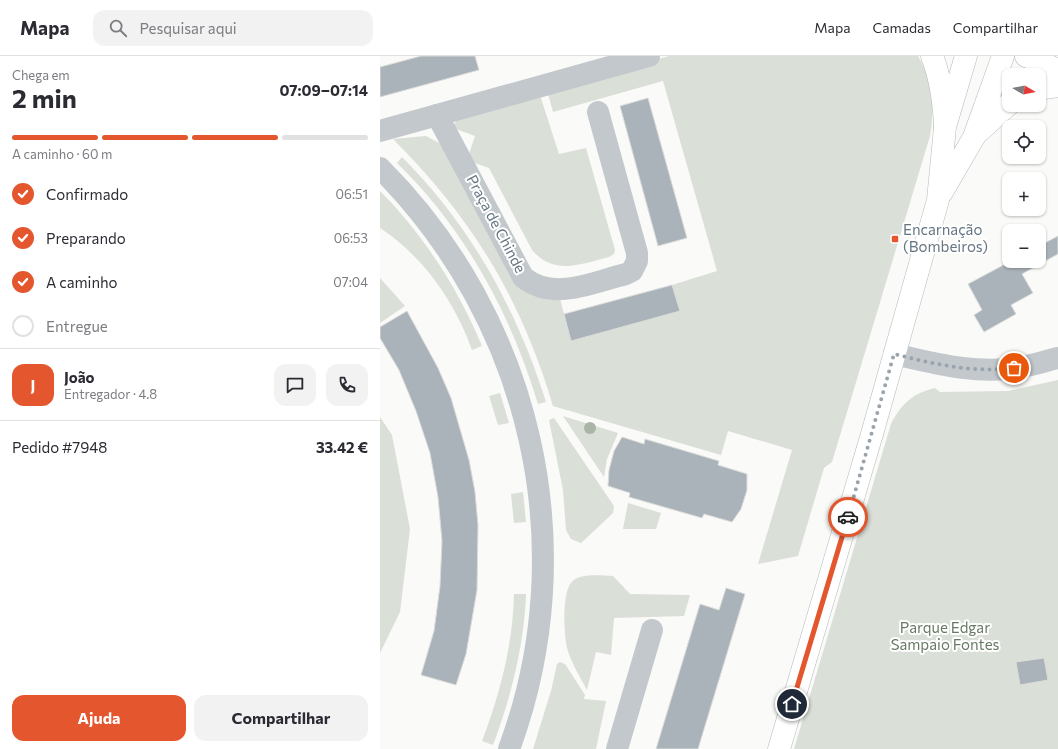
<!DOCTYPE html>
<html lang="pt">
<head>
<meta charset="utf-8">
<style>
	:root { --surface:#fff; --page:#f2f2f3; --text:#2b2b33; --muted:#7c7c81; --line:#e1e1e2; --accent:#e4572e }
	body { margin:0; font-family:Commissioner,sans-serif; background:var(--page); color:var(--text); height:100vh; display:flex; flex-direction:column; font-size:15px; white-space:nowrap }
	* { box-sizing:border-box; margin:0 }
	p { font-size:13px; color:var(--muted) }
	.icon { flex:none; width:22px; height:22px; fill:none; stroke:currentColor; stroke-width:2; stroke-linecap:round; stroke-linejoin:round }
	.map { position:relative; flex:1; overflow:hidden }
	.panel { display:flex; flex-direction:column; background:var(--surface); width:380px }
	.panel>* { flex:none }
	.needle { width:26px; rotate:99deg }
	.controls { position:absolute; left:622px; top:12px; display:grid; gap:8px }
	.controls a { display:grid; place-items:center; width:44px; height:44px; border-radius:8px; background:var(--surface); box-shadow:0 1px 3px #0004; font-size:20px }
	.pin { position:absolute; display:grid; place-items:center; width:34px; height:34px; color:#fff; margin:-17px; border:2px solid #fff; border-radius:50%; box-shadow:0 1px 4px #0007 }
	.courier { position:absolute; display:grid; place-items:center; width:40px; height:40px; margin:-20px; border:3px solid #e4572e; border-radius:50%; background:#fff; color:#222; box-shadow:0 1px 5px #0007 }
	.head em { font-style:normal; font-weight:700 }
	.head div { display:flex; flex-direction:column-reverse }
	.head { display:flex; align-items:center; justify-content:space-between; height:68px; padding:0 12px }
	h1 { font-size:26px; font-weight:700; line-height:30px }
	.bar { display:grid; grid-template-columns:repeat(4,1fr); gap:6px 4px; align-content:center; height:48px; padding:0 12px }
	.bar i { height:5px; border-radius:3px; background:var(--line) }
	.bar .selected { background:var(--accent) }
	.bar p { grid-column:span 4 }
	.line { display:flex; align-items:center; gap:10px; padding:0 12px; border-top:1px solid var(--line) }
	.line div { flex:1 }
	.round { display:grid; place-items:center; flex:none; width:42px; height:42px; border-radius:12px; background:var(--page) }
	ol { padding:0 12px; list-style:none }
	li { display:flex; align-items:center; gap:12px; height:44px }
	li p { margin-inline-start:auto }
	li .icon { padding:4px; border-radius:50%; background:var(--accent); color:#fff; stroke-width:4 }
	li:last-child { color:var(--muted) }
	li i { width:22px; height:22px; border:2px solid var(--line); border-radius:50% }
	.primary-button { display:flex; gap:8px; margin-top:auto; padding:8px 12px }
	.primary-button a { flex:1; height:46px; border-radius:12px; background:var(--accent); color:#fff; font-size:16px; font-weight:700; line-height:46px; text-align:center }
	.primary-button a+a { background:var(--page); color:var(--text) }
	header { display:flex; align-items:center; gap:24px; box-sizing:border-box; height:56px; padding:0 20px; background:var(--surface); border-bottom:1px solid var(--line) }
	header strong { font-size:19px }
	nav { display:flex; gap:22px; margin-inline-start:auto; font-size:14px }
	.search { width:280px; height:36px; background:var(--page); display:flex; align-items:center; gap:10px; box-sizing:border-box; padding:0 14px; border-radius:12px; color:var(--muted); font-size:15px }
	main { display:flex; flex:1; min-height:0 }
	.map>svg:first-child { display:block }
	.green { fill:#dadfd7 }
	.building { fill:#aab3b9; stroke:#dcdcda }
	.lines { fill:none; stroke-linecap:round; stroke-linejoin:round }
	.major-casing { stroke:#b5babe; stroke-width:23 }
	.highway-casing { stroke:#b4b9bd; stroke-width:23 }
	.minor { stroke:#c3c8cc; stroke-width:22 }
	.major { stroke:#fff; stroke-width:22 }
	.highway { stroke:#fff; stroke-width:22 }
	.tree { fill:#aab4a7 }
	.done { stroke:#99a4ac; stroke-width:4; stroke-dasharray:0 7.2 }
	.route { stroke:#e4572e; stroke-width:5 }
	.poi-dot { fill:#e4572e; stroke:#fff; stroke-width:1.5 }
	.labels { text-anchor:middle; stroke-width:4; stroke-linejoin:round; paint-order:stroke }
	.street-label { font-size:15px; fill:#657683; stroke:#fff }
	.poi-label { font-size:15px; fill:#657683; stroke:#fff; text-anchor:start }
	.park-label { font-size:15px; fill:#687a64; stroke:#fff }
</style>
</head>
<body>
<header>
<strong>Mapa</strong>
<div class="search"><svg class="icon" aria-label="search" viewBox="0 0 24 24"><circle cx="10" cy="10" r="6"/><path d="M15 15l6 6"/></svg>Pesquisar aqui</div>
<nav><a>Mapa</a><a>Camadas</a><a>Compartilhar</a></nav>
</header>
<main>
<section class="panel">
<div class="head"><div><h1>2 min</h1><p>Chega em</p></div><em>07:09–07:14</em></div>
<div class="bar"><i class="selected"></i><i class="selected"></i><i class="selected"></i><i></i><p>A caminho · 60 m</p></div>
<ol>
<li><svg class="icon" aria-label="check" viewBox="0 0 24 24"><path d="M5 12l5 5 9-10"/></svg>Confirmado<p>06:51</p></li>
<li><svg class="icon" aria-label="check" viewBox="0 0 24 24"><path d="M5 12l5 5 9-10"/></svg>Preparando<p>06:53</p></li>
<li><svg class="icon" aria-label="check" viewBox="0 0 24 24"><path d="M5 12l5 5 9-10"/></svg>A caminho<p>07:04</p></li>
<li><i></i>Entregue</li>
</ol>
<div class="line" style="height:72px"><b class="round" style="background:var(--accent);color:#fff">J</b><div><b>João</b><p>Entregador · 4.8</p></div><a class="round"><svg class="icon" aria-label="chat" viewBox="0 0 24 24"><path d="M4 5h16v11H9l-5 4z"/></svg></a><a class="round"><svg class="icon" aria-label="phone" viewBox="0 0 24 24"><path d="M5 4h4l2 5-3 2q2 4 5 5l2-3 5 2v4C11 20 4 13 5 4z"/></svg></a></div>
<div class="line" style="height:52px"><div>Pedido #7948</div><b>33.42 €</b></div>
<div class="primary-button"><a>Ajuda</a><a>Compartilhar</a></div>
</section>
<div class="map">
<svg width="678" height="693" viewBox="0 0 678 693">
	<rect width="100%" height="100%" fill="#fafaf8"/>
	<g class="green">
		<path d="M 289,0 L 538,0 C 553,25 555,52 550,80 L 452,406 L 444,412 L 418,500 L 378,508 L 412,394 L 348,375 L 341,399 L 173,350 C 141,242 92,162 13,83 L 46,80 L 61,88 L 128,214 L 180,243 L 191,284 L 300,255 L 292,229 L 337,215 L 283,25 L 173,56 L 167,34 Z"/>
		<path d="M 159,36 L 179,98 L 206,92 L 235,194 L 234,198 L 229,201 C 201,208 174,220 152,194 L 109,112 L 92,106 L 89,98 L 95,80 L 73,72 L 78,59 Z"/>
		<path d="M 22,101 C 91,170 137,254 166,346 L 158,348 C 131,258 85,173 17,107 Z"/>
		<path d="M 0,135 C 43,178 79,234 102,290 L 92,294 C 75,246 43,200 0,172 Z"/>
		<path d="M 0,222 L 25,250 L 0,267 Z"/>
		<path d="M 678,324 L 678,693 L 414,693 L 511,368 C 521,348 533,337 555,332 L 560,336 L 628,335 Z"/>
		<path d="M 120,337 L 129,367 L 118,369 L 109,340 Z"/>
		<path d="M 183,360 L 238,377 L 227,403 L 224,421 Z"/>
		<path d="M 0,361 L 12,379 L 30,473 L 20,556 L 0,597 Z"/>
		<path d="M 174,362 L 234,450 L 233,457 L 231,459 L 201,487 L 191,483 L 186,474 L 183,434 L 169,364 Z"/>
		<path d="M 143,436 L 146,466 L 134,467 L 131,438 Z"/>
		<path d="M 248,447 L 281,457 L 276,473 L 243,473 Z"/>
		<path d="M 233,520 L 250,538 L 310,539 L 304,560 L 234,562 L 231,599 L 216,596 L 207,634 C 200,621 191,606 187,592 C 184,577 181,532 194,524 C 204,517 222,520 233,520 Z"/>
		<path d="M 134,538 L 146,538 C 144,590 131,641 113,689 L 102,685 C 120,638 133,588 134,538 Z"/>
		<path d="M 180,606 L 185,608 L 205,639 L 204,643 L 226,645 L 216,693 L 153,693 L 171,635 L 177,608 Z"/>
	</g>
	<g class="building">
		<path d="M 41,0 L 95,0 L 99,14 L 0,41 L 0,11 Z"/>
		<path d="M 268,42 L 307,182 L 278,190 L 240,50 Z"/>
		<path d="M 678,180 L 678,198 L 642,218 L 653,237 L 631,249 L 636,258 L 604,276 L 594,259 L 602,254 L 588,228 L 631,205 L 659,205 L 659,190 Z"/>
		<path d="M 292,229 L 300,255 L 191,285 L 184,258 Z"/>
		<path d="M 27,255 L 58,312 L 71,342 L 89,404 L 95,436 L 98,469 L 97,534 L 86,598 L 76,629 L 41,619 L 54,575 L 60,530 L 62,485 L 58,441 L 50,397 L 36,355 L 19,314 L 0,282 L 0,271 Z"/>
		<path d="M 242,381 L 264,388 L 265,383 L 339,405 L 338,409 L 367,418 L 367,434 L 361,453 L 352,466 L 324,458 L 322,462 L 249,441 L 250,437 L 228,430 L 229,414 L 234,395 Z"/>
		<path d="M 346,532 L 365,538 L 318,693 L 276,693 L 320,548 L 339,554 Z"/>
		<path d="M 664,602 L 668,624 L 640,629 L 636,606 Z"/>
	</g>
	<g class="lines">
		<defs>
			<g id="major">
				<path d="M 659,33 L 678,30"/>
				<path d="M 596,78 L 629,48"/>
				<path d="M 562,136 L 594,81 L 623,0"/>
				<path d="M 399,693 L 492,378 L 558,144 L 565,71 L 586,0"/>
			</g>
			<g id="highway">
				<path d="M 552,0 C 561,23 564,46 565,71"/>
				<path d="M 646,0 L 678,14"/>
			</g>
		</defs>
		<use href="#major" class="major-casing"/>
		<use href="#highway" class="highway-casing"/>
		<g class="minor">
			<path d="M 57,59 L 143,221 C 173,246 213,226 246,218 L 252,215 L 257,205 L 257,197 L 218,56"/>
			<path d="M 0,75 L 269,0"/>
			<path d="M 0,112 C 152,264 204,491 129,693"/>
			<path d="M 514,298 C 557,308 598,319 642,311 C 654,309 666,305 678,302"/>
			<path d="M 237,693 L 272,574"/>
		</g>
		<use href="#major" class="major"/>
		<use href="#highway" class="highway"/>
	</g>
	<circle class="tree" cx="210" cy="372" r="6"/>
	<g class="lines">
		<path class="done" d="M 468,461 L 514,298 C 554,308 592,317 634,312"/>
		<path class="route" d="M 412,648 L 468,461"/>
	</g>
	<rect class="poi-dot" x="511" y="179" width="8" height="8" rx="2"/>
	<g class="labels">
		<g class="street-label">
			<text transform="translate(116 168) rotate(62)" y="5">Praça de Chinde</text>
		</g>
		<g class="poi-label">
			<text x="523" y="179">Encarnação<tspan x="523" dy="17">(Bombeiros)</tspan></text>
		</g>
		<g class="park-label">
			<text x="565" y="577">Parque Edgar<tspan x="565" dy="17">Sampaio Fontes</tspan></text>
		</g>
	</g>
</svg>
<div class="controls">
<a><svg class="needle" viewBox="-14 -14 28 28"><path d="M0-13l5 13h-10z" fill="#e53935"/><path d="M0 13l5-13h-10z" fill="#7c7c81"/></svg></a>
<a><svg class="icon" aria-label="locate" viewBox="0 0 24 24"><circle cx="12" cy="12" r="6"/><path d="M12 2v4M12 18v4M2 12h4M18 12h4"/></svg></a>
<a>+</a>
<a>−</a>
</div>
<div class="pin" style="left:634px;top:312px;background:#ea580c"><svg class="icon" aria-label="bag" viewBox="0 0 24 24"><path d="M5 8h14l-1 12H6zM9 8a3 3 0 0 1 6 0"/></svg></div>
<div class="pin" style="left:412px;top:648px;background:#1f2937"><svg class="icon" aria-label="home" viewBox="0 0 24 24"><path d="M3 11l9-7 9 7M6 9v11h12V9"/></svg></div>
<div class="courier" style="left:468px;top:461px"><svg class="icon" aria-label="car" viewBox="0 0 24 24"><path d="M5 17H2v-5l4-1 3-4h7l3 4 3 1v5h-3M9 17h6M6 11h13"/><circle cx="7" cy="17" r="2"/><circle cx="17" cy="17" r="2"/></svg></div>
</div>
</main>
</body>
</html>
